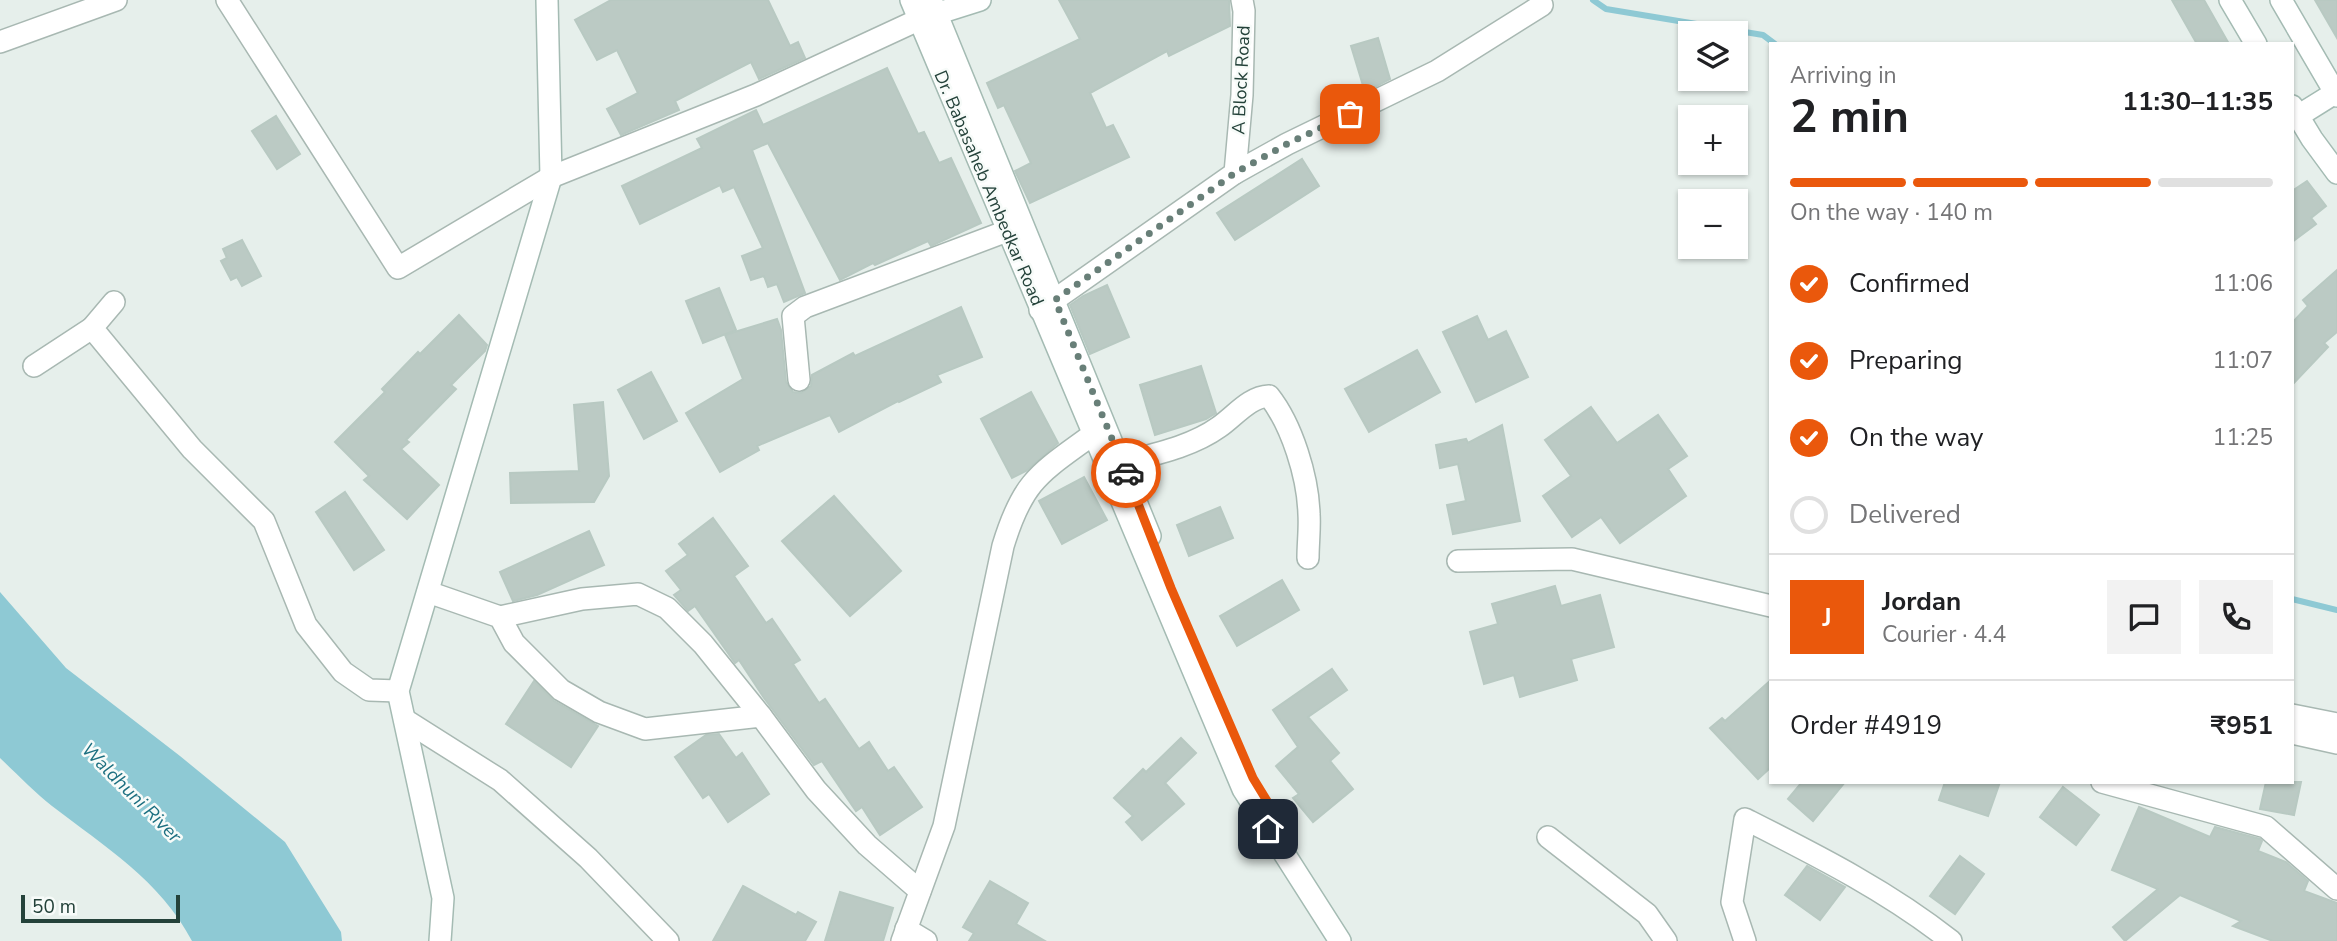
<!DOCTYPE html>
<html lang="en">
<head>
<meta charset="utf-8">
<style>
	:root { --surface:#fff; --page:#f2f2f2; --text:#202124; --muted:#757577; --line:#e0e0e0; --accent:#ea580c }
	body { margin:0; font-family:"Nunito Sans",sans-serif; background:var(--page); color:var(--text); height:100vh; display:flex; flex-direction:column; font-size:26px; white-space:nowrap }
	* { box-sizing:border-box; margin:0 }
	p { font-size:23px; color:var(--muted) }
	.icon { flex:none; width:38px; height:38px; fill:none; stroke:currentColor; stroke-width:2; stroke-linecap:round; stroke-linejoin:round }
	.map { position:relative; flex:1; overflow:hidden }
	.drawer { position:absolute; left:1769px; top:42px; width:525px; height:742px; display:flex; flex-direction:column; background:var(--surface); border-radius:0px; box-shadow:0 2px 5px #0004 }
	.drawer>* { flex:none }
	.tools { position:absolute; left:1678px; top:21px; display:grid; gap:14px }
	.tools a { display:grid; place-items:center; width:70px; height:70px; border-radius:0px; background:var(--surface); box-shadow:0 2px 5px #0004; font-size:35px }
	.scale { position:absolute; left:21px; bottom:18px; width:159px; box-sizing:border-box; padding-left:7px; border:4px solid #24423a; border-top:0; font-size:19px; line-height:24px; white-space:nowrap; color:#24423a; -webkit-text-stroke:5px #f7fbf9; paint-order:stroke }
	.pin { position:absolute; display:grid; place-items:center; width:60px; height:60px; color:#fff; margin:-30px; border-radius:14px; box-shadow:0 4px 10px #0006 }
	.courier { position:absolute; display:grid; place-items:center; width:70px; height:70px; margin:-35px; border:5px solid #ea580c; border-radius:50%; background:#fff; color:#222; box-shadow:0 2px 9px #0007 }
	.headline em { font-style:normal; font-weight:700 }
	.headline div { display:flex; flex-direction:column-reverse }
	.headline { display:flex; align-items:center; justify-content:space-between; height:119px; padding:0 21px }
	h1 { font-size:46px; font-weight:700; line-height:52px }
	.bar { display:grid; grid-template-columns:repeat(4,1fr); gap:10px 7px; align-content:center; height:84px; padding:0 21px }
	.bar i { height:9px; border-radius:5px; background:var(--line) }
	.bar .current { background:var(--accent) }
	.bar p { grid-column:span 4 }
	.line { display:flex; align-items:center; gap:18px; padding:0 21px; border-top:2px solid var(--line) }
	.line div { flex:1 }
	.round { display:grid; place-items:center; flex:none; width:74px; height:74px; border-radius:0px; background:var(--page) }
	ol { padding:0 21px; list-style:none }
	li { display:flex; align-items:center; gap:21px; height:77px }
	li p { margin-inline-start:auto }
	li .icon { padding:7px; border-radius:50%; background:var(--accent); color:#fff; stroke-width:4 }
	li:last-child { color:var(--muted) }
	li i { width:38px; height:38px; border:4px solid var(--line); border-radius:50% }
	.map>svg:first-child { display:block }
	.water { fill:#8ec9d4 }
	.lines { fill:none; stroke-linecap:round; stroke-linejoin:round }
	.stream { stroke:#8ec9d4; stroke-width:6 }
	.building { fill:#bbcac4; stroke:#b8c9c2; stroke-width:2 }
	.street-casing { stroke:#a8b8b2; stroke-width:24 }
	.secondary-casing { stroke:#a4bbb3; stroke-width:24 }
	.street { stroke:#fff; stroke-width:21 }
	.secondary { stroke:#fff; stroke-width:21 }
	.done { stroke:#687f78; stroke-width:7; stroke-dasharray:0 12.6 }
	.route { stroke:#ea580c; stroke-width:9 }
	.labels { text-anchor:middle; stroke-width:5; stroke-linejoin:round; paint-order:stroke }
	.street-label { font-size:18px; fill:#24423a; stroke:#f7fbf9 }
	.water-label { font-size:19px; font-style:italic; fill:#1c6f80; stroke:#f7fbf9 }
</style>
</head>
<body>
<div class="map">
<svg width="2337" height="941" viewBox="0 0 2337 941">
	<rect width="100%" height="100%" fill="#e6efeb"/>
	<path class="water" d="M 0,592 L 66,668 L 180,756 L 285,842 L 341,932 L 342,941 L 192,941 C 160,880 105,847 52,806 C 34,792 17,774 0,758 Z"/>
	<g class="lines">
		<g class="stream">
			<path d="M 1593,0 L 1606,9 L 1763,35 L 1775,44"/>
			<path d="M 2292,599 L 2337,610"/>
		</g>
	</g>
	<g class="building">
		<path d="M 611,0 L 768,0 L 790,46 L 798,42 L 805,58 L 759,79 L 751,62 L 675,101 L 679,110 L 621,135 L 607,109 L 638,93 L 617,50 L 597,60 L 575,20 Z"/>
		<path d="M 1059,0 L 1229,0 L 1230,26 L 1169,56 L 1167,51 L 1090,93 L 1106,128 L 1113,125 L 1129,157 L 1030,203 L 1015,171 L 1031,163 L 1004,105 L 998,108 L 987,83 L 1080,39 Z"/>
		<path d="M 2172,0 L 2204,0 L 2229,44 L 2197,44 Z"/>
		<path d="M 2315,0 L 2337,0 L 2337,38 Z"/>
		<path d="M 1378,38 L 1390,79 L 1365,92 L 1351,46 Z"/>
		<path d="M 887,68 L 918,134 L 924,132 L 939,163 L 951,158 L 981,223 L 931,246 L 928,241 L 875,265 L 873,263 L 840,280 L 768,143 L 752,150 L 805,293 L 784,302 L 777,284 L 768,287 L 764,276 L 751,280 L 742,256 L 763,248 L 734,187 L 723,192 L 720,185 L 640,224 L 622,186 L 702,148 L 697,139 L 756,110 L 763,125 Z"/>
		<path d="M 276,116 L 300,154 L 277,169 L 252,131 Z"/>
		<path d="M 1302,159 L 1319,186 L 1235,240 L 1217,213 Z"/>
		<path d="M 2307,181 L 2326,206 L 2311,218 L 2316,224 L 2292,242 L 2292,191 Z"/>
		<path d="M 242,240 L 261,276 L 242,286 L 237,277 L 231,280 L 221,261 L 227,258 L 223,249 Z"/>
		<path d="M 2337,270 L 2337,332 L 2324,343 L 2328,347 L 2292,385 L 2292,323 L 2308,306 L 2303,300 Z"/>
		<path d="M 1107,285 L 1129,337 L 1090,354 L 1070,305 L 1083,296 Z"/>
		<path d="M 719,288 L 736,330 L 703,343 L 686,301 Z"/>
		<path d="M 961,307 L 982,357 L 937,375 L 941,382 L 899,402 L 898,401 L 839,432 L 830,415 L 757,446 L 759,450 L 720,472 L 686,413 L 743,379 L 725,335 L 777,319 L 781,330 L 786,382 L 793,392 L 801,393 L 811,386 L 812,375 L 853,353 L 855,356 Z"/>
		<path d="M 459,315 L 487,345 L 485,351 L 451,385 L 456,389 L 406,440 L 409,442 L 401,449 L 439,485 L 407,519 L 364,480 L 369,476 L 335,442 L 385,392 L 382,389 L 418,352 L 420,354 Z"/>
		<path d="M 1477,316 L 1488,340 L 1506,331 L 1528,377 L 1476,402 L 1443,332 Z"/>
		<path d="M 1417,350 L 1440,392 L 1369,432 L 1345,389 Z"/>
		<path d="M 1201,366 L 1216,413 L 1206,419 L 1155,435 L 1140,385 Z"/>
		<path d="M 651,372 L 677,421 L 644,439 L 618,390 Z"/>
		<path d="M 1031,392 L 1058,443 L 1026,471 L 1012,478 L 981,419 Z"/>
		<path d="M 603,402 L 609,476 L 594,502 L 511,503 L 510,473 L 579,471 L 574,405 Z"/>
		<path d="M 1591,407 L 1617,443 L 1658,415 L 1687,456 L 1668,469 L 1686,496 L 1620,543 L 1601,517 L 1572,537 L 1543,496 L 1571,476 L 1545,440 Z"/>
		<path d="M 1502,425 L 1520,521 L 1453,534 L 1447,505 L 1466,501 L 1458,464 L 1440,468 L 1436,445 L 1466,439 L 1468,443 Z"/>
		<path d="M 1084,477 L 1107,520 L 1062,544 L 1039,501 Z"/>
		<path d="M 345,492 L 384,550 L 354,570 L 316,512 Z"/>
		<path d="M 834,496 L 901,571 L 850,616 L 782,541 Z"/>
		<path d="M 1220,507 L 1233,538 L 1189,556 L 1177,525 Z"/>
		<path d="M 713,518 L 748,566 L 734,576 L 766,623 L 772,619 L 800,660 L 793,664 L 819,703 L 825,699 L 859,749 L 869,742 L 888,771 L 894,767 L 922,807 L 880,835 L 862,807 L 856,811 L 822,761 L 814,765 L 764,698 L 739,660 L 735,663 L 695,606 L 688,611 L 674,595 L 681,590 L 666,571 L 688,555 L 679,544 Z"/>
		<path d="M 589,531 L 604,565 L 537,595 L 513,601 L 500,572 Z"/>
		<path d="M 1282,580 L 1299,610 L 1237,646 L 1220,616 Z"/>
		<path d="M 1555,586 L 1561,606 L 1600,595 L 1614,647 L 1571,659 L 1577,680 L 1520,697 L 1514,675 L 1484,684 L 1470,632 L 1498,624 L 1492,604 Z"/>
		<path d="M 1332,669 L 1347,690 L 1308,717 L 1339,753 L 1330,761 L 1353,789 L 1313,822 L 1293,798 L 1299,794 L 1276,766 L 1298,747 L 1273,710 Z"/>
		<path d="M 1771,680 L 1771,767 L 1758,779 L 1710,728 L 1722,718 L 1725,721 Z"/>
		<path d="M 534,681 L 554,701 L 598,726 L 571,767 L 506,724 Z"/>
		<path d="M 719,734 L 736,758 L 742,753 L 769,794 L 728,822 L 709,794 L 703,798 L 675,757 L 706,735 Z"/>
		<path d="M 1181,738 L 1196,753 L 1165,783 L 1184,804 L 1142,840 L 1126,822 L 1133,816 L 1114,798 L 1143,769 L 1146,772 Z"/>
		<path d="M 1802,782 L 1845,782 L 1813,821 L 1788,799 Z"/>
		<path d="M 1945,782 L 2000,782 L 1988,816 L 1939,800 Z"/>
		<path d="M 2266,782 L 2301,782 L 2294,815 L 2260,809 Z"/>
		<path d="M 2063,787 L 2099,815 L 2076,845 L 2040,817 Z"/>
		<path d="M 2139,807 L 2210,837 L 2215,827 L 2260,839 L 2262,841 L 2258,851 L 2286,862 L 2308,881 L 2304,891 L 2337,903 L 2337,941 L 2273,941 L 2233,926 L 2241,921 L 2180,895 L 2125,941 L 2113,927 L 2158,889 L 2112,870 Z"/>
		<path d="M 1960,856 L 1984,874 L 1955,914 L 1930,896 Z"/>
		<path d="M 1807,866 L 1845,887 L 1820,920 L 1785,895 Z"/>
		<path d="M 990,881 L 1028,903 L 1016,924 L 1045,941 L 969,941 L 974,933 L 963,927 Z"/>
		<path d="M 743,886 L 796,915 L 798,912 L 816,922 L 805,941 L 713,941 Z"/>
		<path d="M 840,892 L 893,908 L 883,941 L 825,941 Z"/>
	</g>
	<g class="lines">
		<defs>
			<g id="street">
				<path d="M 227,0 L 398,268 L 551,177 L 756,95 L 918,20"/>
				<path d="M 0,42 L 116,0"/>
				<path d="M 1235,173 L 1287,144 L 1437,71 L 1542,5"/>
				<path d="M 114,302 L 92,328 L 192,449 L 264,521 L 306,625 L 343,672 L 369,690 L 398,691"/>
				<path d="M 1040,310 L 1235,173 L 1242,95 L 1244,11 L 1242,0"/>
				<path d="M 34,366 L 92,328"/>
				<path d="M 799,380 L 793,316 L 805,307 L 1007,231"/>
				<path d="M 1106,467 C 1143,456 1187,450 1219,427 C 1236,415 1249,397 1269,396 C 1292,425 1308,477 1309,514 C 1310,528 1308,543 1308,558"/>
				<path d="M 1458,561 L 1572,559 L 1771,606"/>
				<path d="M 428,592 L 500,617 L 514,643 L 561,690 L 599,712 L 645,729 L 761,716 L 816,790 L 867,845 L 920,891"/>
				<path d="M 500,617 L 582,599 L 638,594 L 667,608 L 703,644 L 761,716"/>
				<path d="M 2292,715 L 2337,724"/>
				<path d="M 405,720 L 500,780 L 588,858 L 668,941"/>
				<path d="M 2292,733 L 2337,743"/>
				<path d="M 2102,782 L 2266,827 L 2337,889"/>
				<path d="M 1548,837 L 1647,914 L 1666,941"/>
				<path d="M 906,929 L 926,941"/>
				<path d="M 902,941 L 944,826 L 1003,546 C 1023,480 1040,473 1092,435"/>
				<path d="M 1745,941 L 1732,902 L 1745,819 C 1816,855 1888,891 1951,941"/>
			</g>
			<g id="secondary">
				<path d="M 911,0 L 1243,789 L 1340,941"/>
				<path d="M 931,0 L 1150,536"/>
				<path d="M 2230,0 L 2256,44"/>
				<path d="M 2281,0 L 2337,96"/>
				<path d="M 923,18 L 980,0"/>
				<path d="M 2292,106 L 2312,139 L 2337,173"/>
				<path d="M 2298,116 L 2335,93"/>
				<path d="M 440,941 L 443,898 L 398,691 L 551,177 L 547,0"/>
			</g>
		</defs>
		<use href="#street" class="street-casing"/>
		<use href="#secondary" class="secondary-casing"/>
		<use href="#street" class="street"/>
		<use href="#secondary" class="secondary"/>
	</g>
	<g class="lines">
		<path class="done" d="M 1126,473 L 1055,300 L 1235,173 L 1287,144 L 1350,114"/>
		<path class="route" d="M 1126,473 L 1171,588 L 1253,778 L 1292,842 L 1281,849 L 1268,829"/>
	</g>
	<g class="labels">
		<g class="street-label">
			<text transform="translate(1241 80) rotate(-87)" y="6">A Block Road</text>
			<text transform="translate(989 188) rotate(67)" y="6">Dr. Babasaheb Ambedkar Road</text>
		</g>
		<g class="water-label">
			<text transform="translate(132 792) rotate(45)" y="7">Waldhuni River</text>
		</g>
	</g>
</svg>
<div class="tools">
<a><svg class="icon" aria-label="layers" viewBox="0 0 24 24"><path d="M12 4l9 5-9 5-9-5zM3 14l9 5 9-5"/></svg></a>
<a>+</a>
<a>−</a>
</div>
<div class="scale">50 m</div>
<div class="pin" style="left:1350px;top:114px;background:#ea580c"><svg class="icon" aria-label="bag" viewBox="0 0 24 24"><path d="M5 8h14l-1 12H6zM9 8a3 3 0 0 1 6 0"/></svg></div>
<div class="pin" style="left:1268px;top:829px;background:#1f2937"><svg class="icon" aria-label="home" viewBox="0 0 24 24"><path d="M3 11l9-7 9 7M6 9v11h12V9"/></svg></div>
<div class="courier" style="left:1126px;top:473px"><svg class="icon" aria-label="car" viewBox="0 0 24 24"><path d="M5 17H2v-5l4-1 3-4h7l3 4 3 1v5h-3M9 17h6M6 11h13"/><circle cx="7" cy="17" r="2"/><circle cx="17" cy="17" r="2"/></svg></div>
<section class="drawer">
<div class="headline"><div><h1>2 min</h1><p>Arriving in</p></div><em>11:30–11:35</em></div>
<div class="bar"><i class="current"></i><i class="current"></i><i class="current"></i><i></i><p>On the way · 140 m</p></div>
<ol>
<li><svg class="icon" aria-label="check" viewBox="0 0 24 24"><path d="M5 12l5 5 9-10"/></svg>Confirmed<p>11:06</p></li>
<li><svg class="icon" aria-label="check" viewBox="0 0 24 24"><path d="M5 12l5 5 9-10"/></svg>Preparing<p>11:07</p></li>
<li><svg class="icon" aria-label="check" viewBox="0 0 24 24"><path d="M5 12l5 5 9-10"/></svg>On the way<p>11:25</p></li>
<li><i></i>Delivered</li>
</ol>
<div class="line" style="height:126px"><b class="round" style="background:var(--accent);color:#fff">J</b><div><b>Jordan</b><p>Courier · 4.4</p></div><a class="round"><svg class="icon" aria-label="chat" viewBox="0 0 24 24"><path d="M4 5h16v11H9l-5 4z"/></svg></a><a class="round"><svg class="icon" aria-label="phone" viewBox="0 0 24 24"><path d="M5 4h4l2 5-3 2q2 4 5 5l2-3 5 2v4C11 20 4 13 5 4z"/></svg></a></div>
<div class="line" style="height:91px"><div>Order #4919</div><b>₹951</b></div>
</section>
</div>
</body>
</html>
